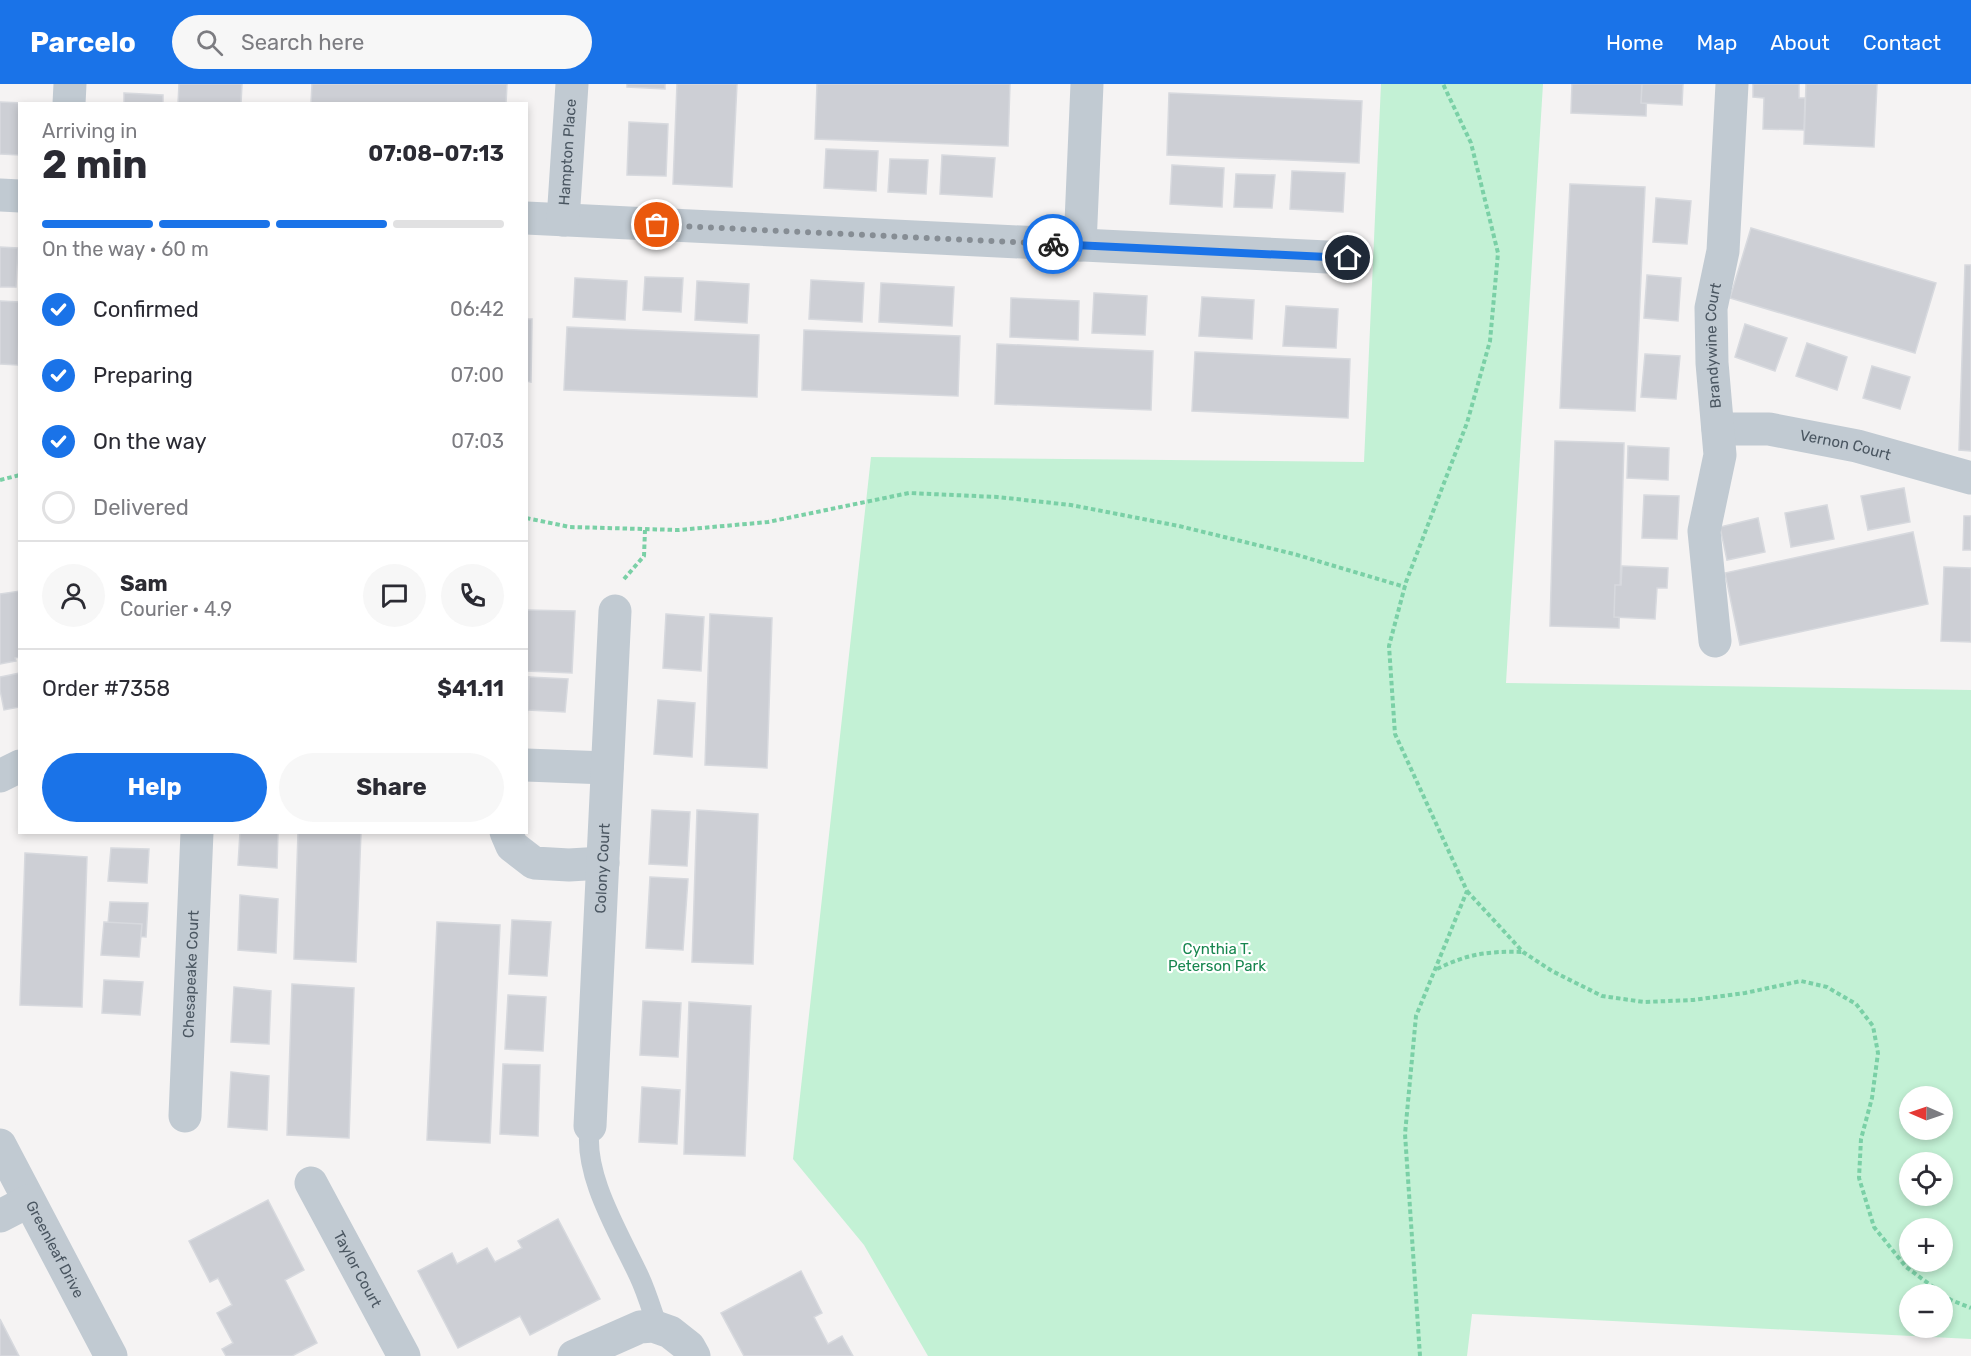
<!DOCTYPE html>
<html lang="en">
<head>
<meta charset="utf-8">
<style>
	:root { --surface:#fff; --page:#f7f7f7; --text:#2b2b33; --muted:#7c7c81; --line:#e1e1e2; --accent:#1a73e8 }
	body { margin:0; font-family:Rubik,sans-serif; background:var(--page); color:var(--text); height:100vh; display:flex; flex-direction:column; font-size:22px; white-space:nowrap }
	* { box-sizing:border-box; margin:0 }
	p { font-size:20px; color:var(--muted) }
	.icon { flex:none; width:33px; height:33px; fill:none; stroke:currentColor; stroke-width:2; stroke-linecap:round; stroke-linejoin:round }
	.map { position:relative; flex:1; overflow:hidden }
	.details { position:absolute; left:18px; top:18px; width:510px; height:732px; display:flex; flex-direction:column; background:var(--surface); border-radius:0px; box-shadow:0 3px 9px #0003 }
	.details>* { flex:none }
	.needle { width:39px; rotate:272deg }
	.tools { position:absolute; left:1899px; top:1002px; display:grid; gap:12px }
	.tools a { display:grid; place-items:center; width:54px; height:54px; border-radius:50%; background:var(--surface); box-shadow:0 3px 9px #0003; font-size:30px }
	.pin { position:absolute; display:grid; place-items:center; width:51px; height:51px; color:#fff; margin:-26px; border:3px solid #fff; border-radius:50%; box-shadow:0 2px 6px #0007 }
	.courier { position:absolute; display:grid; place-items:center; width:60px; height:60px; margin:-30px; border:4px solid #1a73e8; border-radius:50%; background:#fff; color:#222; box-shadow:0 2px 8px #0007 }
	.head em { font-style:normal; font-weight:700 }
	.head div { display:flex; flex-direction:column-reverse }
	.head { display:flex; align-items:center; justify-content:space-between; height:102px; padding:0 24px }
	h1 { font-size:39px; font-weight:700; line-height:45px }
	.bar { display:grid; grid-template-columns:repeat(4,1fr); gap:9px 6px; align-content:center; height:72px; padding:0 24px }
	.bar i { height:8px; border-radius:4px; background:var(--line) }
	.bar .active { background:var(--accent) }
	.bar p { grid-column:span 4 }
	.line { display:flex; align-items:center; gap:15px; padding:0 24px; border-top:2px solid var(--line) }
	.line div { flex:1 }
	.round { display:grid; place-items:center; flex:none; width:63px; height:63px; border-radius:32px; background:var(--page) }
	ol { padding:0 24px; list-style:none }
	li { display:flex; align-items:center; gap:18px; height:66px }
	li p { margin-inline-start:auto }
	li .icon { padding:6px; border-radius:50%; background:var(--accent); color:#fff; stroke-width:4 }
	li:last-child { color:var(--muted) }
	li i { width:33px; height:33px; border:3px solid var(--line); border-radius:50% }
	.button { display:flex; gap:12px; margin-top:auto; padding:12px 24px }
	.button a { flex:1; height:69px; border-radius:36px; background:var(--accent); color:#fff; font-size:24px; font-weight:700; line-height:69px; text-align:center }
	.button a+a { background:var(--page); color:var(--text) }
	header { display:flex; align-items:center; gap:36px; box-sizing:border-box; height:84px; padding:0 30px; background:var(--accent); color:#fff }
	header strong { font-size:28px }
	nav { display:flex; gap:33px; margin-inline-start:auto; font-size:21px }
	.search { width:420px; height:54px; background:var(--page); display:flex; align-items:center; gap:15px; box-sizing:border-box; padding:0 21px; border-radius:33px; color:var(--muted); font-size:22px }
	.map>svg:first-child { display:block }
	.green { fill:#c3f1d5; fill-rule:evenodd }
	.building { fill:#cdcfd5; stroke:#d7d9de; stroke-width:1.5 }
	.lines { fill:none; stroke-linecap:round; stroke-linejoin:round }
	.path { stroke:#7ad0a6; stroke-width:4; stroke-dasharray:4.5 3; stroke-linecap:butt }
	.service { stroke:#c1cad2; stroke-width:20 }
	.minor { stroke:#c1cad2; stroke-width:33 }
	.done { stroke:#868d94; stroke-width:6; stroke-dasharray:0 10.8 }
	.route { stroke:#1a73e8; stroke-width:8 }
	.labels { text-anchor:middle; stroke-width:4.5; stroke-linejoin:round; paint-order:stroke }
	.street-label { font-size:15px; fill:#4a5661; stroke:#fff }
	.park-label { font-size:15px; fill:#17864f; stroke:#fff }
</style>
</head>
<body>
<header>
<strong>Parcelo</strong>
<div class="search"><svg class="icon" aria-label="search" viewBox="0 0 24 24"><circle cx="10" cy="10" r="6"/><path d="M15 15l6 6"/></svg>Search here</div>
<nav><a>Home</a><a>Map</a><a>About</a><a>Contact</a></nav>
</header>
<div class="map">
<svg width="1971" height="1272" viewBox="0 0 1971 1272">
	<rect width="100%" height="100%" fill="#f5f3f3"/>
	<path class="green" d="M 1381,0 L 1543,0 L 1506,599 L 1971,606 L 1971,1255 L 1472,1230 L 1467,1272 L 928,1272 L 864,1161 L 793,1075 L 871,373 L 1364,378 ZM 1942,1012 L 1942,1046 L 1910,1046 L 1910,1012 ZM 1910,1078 L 1942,1078 L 1942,1112 L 1910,1112 ZM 1942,1144 L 1942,1178 L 1910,1178 L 1910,1144 ZM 1942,1210 L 1942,1244 L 1910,1244 L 1910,1210 Z"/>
	<g class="building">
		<path d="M 179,0 L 242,0 L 241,20 L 178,20 Z"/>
		<path d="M 312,0 L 507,0 L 506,20 L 311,20 Z"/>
		<path d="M 627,0 L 665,0 L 665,5 L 627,3 Z"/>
		<path d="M 677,0 L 737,0 L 732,103 L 673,100 Z"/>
		<path d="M 817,0 L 1010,0 L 1008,62 L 815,55 Z"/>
		<path d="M 1572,0 L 1647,0 L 1646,32 L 1571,29 Z"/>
		<path d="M 1642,0 L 1683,0 L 1682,21 L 1641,19 Z"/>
		<path d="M 1753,0 L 1799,0 L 1799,14 L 1805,14 L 1804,46 L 1763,45 L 1764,14 L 1753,13 Z"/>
		<path d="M 1806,0 L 1877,0 L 1874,63 L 1804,60 Z"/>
		<path d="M 124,9 L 163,11 L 163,20 L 124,20 Z"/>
		<path d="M 1169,9 L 1362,17 L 1359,79 L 1167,71 Z"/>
		<path d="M 0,18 L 24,19 L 20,20 L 20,71 L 0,70 Z"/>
		<path d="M 629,38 L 668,40 L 666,92 L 627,91 Z"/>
		<path d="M 826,65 L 878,67 L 876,107 L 824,104 Z"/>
		<path d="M 942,71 L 995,74 L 992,113 L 940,110 Z"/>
		<path d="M 890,75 L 928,76 L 926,110 L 888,108 Z"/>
		<path d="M 1172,81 L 1224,84 L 1222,123 L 1170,120 Z"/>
		<path d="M 1292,87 L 1345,89 L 1343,128 L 1290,125 Z"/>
		<path d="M 1236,90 L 1275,91 L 1272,124 L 1234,123 Z"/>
		<path d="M 1570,100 L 1645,103 L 1635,327 L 1560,324 Z"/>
		<path d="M 1656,114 L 1691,117 L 1687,160 L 1653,158 Z"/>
		<path d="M 1751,144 L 1936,199 L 1915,269 L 1730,214 Z"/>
		<path d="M 0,163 L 18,164 L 16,203 L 0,203 Z"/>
		<path d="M 1965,181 L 1971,181 L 1971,367 L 1959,366 Z"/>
		<path d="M 1647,191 L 1681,194 L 1678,237 L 1644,234 Z"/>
		<path d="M 645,193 L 683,194 L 681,228 L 643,226 Z"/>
		<path d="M 575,194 L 627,197 L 625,236 L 573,233 Z"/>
		<path d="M 811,196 L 864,199 L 862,238 L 809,235 Z"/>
		<path d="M 697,197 L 749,200 L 747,239 L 695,236 Z"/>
		<path d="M 881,199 L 954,203 L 952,242 L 879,238 Z"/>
		<path d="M 1094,209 L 1147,212 L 1145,251 L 1092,249 Z"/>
		<path d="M 1202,213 L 1254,216 L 1252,255 L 1199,252 Z"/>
		<path d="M 1011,214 L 1079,217 L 1078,256 L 1010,253 Z"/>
		<path d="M 0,217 L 20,218 L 18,281 L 0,280 Z"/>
		<path d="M 1286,222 L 1338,225 L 1336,264 L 1283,262 Z"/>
		<path d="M 526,235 L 532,235 L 531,298 L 526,297 Z"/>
		<path d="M 1745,240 L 1787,254 L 1775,287 L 1735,273 Z"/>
		<path d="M 567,243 L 759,251 L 757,313 L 564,306 Z"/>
		<path d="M 804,246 L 960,252 L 958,312 L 802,306 Z"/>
		<path d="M 1807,259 L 1847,273 L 1837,306 L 1796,292 Z"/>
		<path d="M 997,260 L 1153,267 L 1151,326 L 995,320 Z"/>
		<path d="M 1195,268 L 1350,275 L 1348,334 L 1192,327 Z"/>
		<path d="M 1645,270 L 1680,272 L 1676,315 L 1641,313 Z"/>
		<path d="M 1872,282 L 1910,293 L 1900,325 L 1863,314 Z"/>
		<path d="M 1555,357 L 1624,359 L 1619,544 L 1550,542 Z"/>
		<path d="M 1628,362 L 1669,364 L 1668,396 L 1627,394 Z"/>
		<path d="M 1904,404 L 1910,438 L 1868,446 L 1861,412 Z"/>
		<path d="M 1644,411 L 1679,412 L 1677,455 L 1642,454 Z"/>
		<path d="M 1827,421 L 1834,455 L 1791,463 L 1785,429 Z"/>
		<path d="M 1964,432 L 1971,432 L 1971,466 L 1963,466 Z"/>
		<path d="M 1758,434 L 1765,468 L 1727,476 L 1720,443 Z"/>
		<path d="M 1913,448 L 1928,520 L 1740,561 L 1725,489 Z"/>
		<path d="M 1622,482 L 1668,484 L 1667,504 L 1657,504 L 1655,535 L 1614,533 L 1615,501 L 1621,501 Z"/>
		<path d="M 1944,483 L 1971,484 L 1971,558 L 1941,557 Z"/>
		<path d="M 20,507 L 20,573 L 15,574 L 16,577 L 0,580 L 0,510 Z"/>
		<path d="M 526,526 L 575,527 L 572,589 L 526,587 Z"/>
		<path d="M 666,530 L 704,533 L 701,587 L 663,584 Z"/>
		<path d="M 710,530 L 772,534 L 767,684 L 705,681 Z"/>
		<path d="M 20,589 L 20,623 L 4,626 L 0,606 L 0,593 Z"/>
		<path d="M 526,593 L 529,593 L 527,637 L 526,637 Z"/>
		<path d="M 529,593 L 568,595 L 565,628 L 528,626 Z"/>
		<path d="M 658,616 L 695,619 L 692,673 L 654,670 Z"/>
		<path d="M 652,726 L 690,728 L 687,782 L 649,780 Z"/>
		<path d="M 697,726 L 758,730 L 753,880 L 692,878 Z"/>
		<path d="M 240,748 L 278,748 L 277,784 L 238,781 Z"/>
		<path d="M 298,748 L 361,748 L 356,878 L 294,875 Z"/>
		<path d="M 111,764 L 149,765 L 147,799 L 108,797 Z"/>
		<path d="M 25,769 L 87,773 L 82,923 L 20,921 Z"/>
		<path d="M 650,793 L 688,795 L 683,866 L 646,864 Z"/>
		<path d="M 240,811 L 278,815 L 276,869 L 238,866 Z"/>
		<path d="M 110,818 L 148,819 L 146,853 L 107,850 Z"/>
		<path d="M 512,836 L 551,838 L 547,892 L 509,890 Z"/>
		<path d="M 104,838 L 142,840 L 139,873 L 101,871 Z"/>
		<path d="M 437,838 L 500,841 L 490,1059 L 427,1056 Z"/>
		<path d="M 104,896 L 143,898 L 140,931 L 102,929 Z"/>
		<path d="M 292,900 L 354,904 L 349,1054 L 287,1051 Z"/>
		<path d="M 234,903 L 271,907 L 269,960 L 231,958 Z"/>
		<path d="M 508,911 L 546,913 L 543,967 L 505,965 Z"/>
		<path d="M 643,917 L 681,919 L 678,973 L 640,971 Z"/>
		<path d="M 689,918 L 751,922 L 745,1072 L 684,1070 Z"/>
		<path d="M 503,980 L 540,981 L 538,1052 L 500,1050 Z"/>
		<path d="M 231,988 L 269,992 L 267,1046 L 228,1043 Z"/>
		<path d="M 642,1003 L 680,1006 L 677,1060 L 639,1058 Z"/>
		<path d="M 268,1116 L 304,1186 L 285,1196 L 317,1259 L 292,1272 L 226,1272 L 222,1265 L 233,1259 L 217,1229 L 232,1221 L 218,1194 L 210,1198 L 189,1157 Z"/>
		<path d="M 558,1135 L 600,1215 L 530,1251 L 520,1232 L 458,1264 L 418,1187 L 452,1169 L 457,1180 L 487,1164 L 495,1178 L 522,1164 L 518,1157 Z"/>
		<path d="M 801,1187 L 822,1229 L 814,1233 L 828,1260 L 842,1252 L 853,1272 L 744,1272 L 721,1229 Z"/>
		<path d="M 0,1235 L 19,1272 L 0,1272 Z"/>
	</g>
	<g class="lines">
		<g class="path">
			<path d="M 0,396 L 20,391"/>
			<path d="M 526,434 L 570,443 L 679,446 L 768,438 L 909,409 L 997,413 L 1071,421 L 1179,442 L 1294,470 L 1405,503"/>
			<path d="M 624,495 L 644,472 L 645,446"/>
			<path d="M 1467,807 L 1523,868 L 1552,887 L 1602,912 L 1644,918 L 1693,916 L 1745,909 L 1801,897 L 1827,903 L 1856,920 L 1873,942 L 1878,969 L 1872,1014 L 1861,1055 L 1859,1094 L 1874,1143 L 1906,1183 L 1951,1216 L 1971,1224"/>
			<path d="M 1437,885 C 1467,870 1488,867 1522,868"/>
			<path d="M 1420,1272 L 1405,1050 L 1416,932 L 1467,807 L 1395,650 L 1389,562 L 1406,498 L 1467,339 L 1490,257 L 1498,169 L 1471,59 L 1443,0"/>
		</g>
		<path class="service" d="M 590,1042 C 582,1090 619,1149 639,1192 C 647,1209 652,1227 658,1244"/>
		<g class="minor">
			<path d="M 69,20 L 70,0"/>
			<path d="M 0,111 L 20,112"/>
			<path d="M 526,134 L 1348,174"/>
			<path id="s1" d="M 563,136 L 572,0"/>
			<path d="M 1080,161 L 1087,0"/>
			<path id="s2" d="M 1718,345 L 1769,345 L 1857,362 L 1971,394"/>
			<path id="s3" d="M 1715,557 L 1704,447 L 1720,371 L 1712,279 L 1711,224 L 1723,167 L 1732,0"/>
			<path d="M 526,681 L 607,684"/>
			<path d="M 0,692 L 20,682"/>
			<path d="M 506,748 L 512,762 L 534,779 L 569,781 L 603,779"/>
			<path id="s4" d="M 185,1032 L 197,748"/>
			<path id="s5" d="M 590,1042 L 615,527"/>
			<path id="s6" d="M 0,1061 L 111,1272"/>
			<path id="s7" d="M 311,1099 L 404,1272"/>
			<path d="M 0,1132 L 29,1117"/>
			<path d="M 574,1272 L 640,1243 L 653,1242 L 670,1248 L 689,1263 L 694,1272"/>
		</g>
	</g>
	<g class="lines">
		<path class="done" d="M 657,141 L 1053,160"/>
		<path class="route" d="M 1053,160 L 1348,174"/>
	</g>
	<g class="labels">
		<g class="street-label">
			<text dy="5" stroke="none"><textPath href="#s1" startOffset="68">Hampton Place</textPath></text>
			<text dy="5" stroke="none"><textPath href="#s3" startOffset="298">Brandywine Court</textPath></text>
			<text dy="5" stroke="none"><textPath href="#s2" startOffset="129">Vernon Court</textPath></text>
			<text dy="5" stroke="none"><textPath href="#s5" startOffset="258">Colony Court</textPath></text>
			<text dy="5" stroke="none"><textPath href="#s4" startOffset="142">Chesapeake Court</textPath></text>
			<text dy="5" stroke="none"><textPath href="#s6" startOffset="118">Greenleaf Drive</textPath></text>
			<text dy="5" stroke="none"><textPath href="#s7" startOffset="98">Taylor Court</textPath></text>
		</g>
		<g class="park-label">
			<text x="1217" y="870">Cynthia T.<tspan x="1217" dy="17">Peterson Park</tspan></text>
		</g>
	</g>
</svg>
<div class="tools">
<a><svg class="needle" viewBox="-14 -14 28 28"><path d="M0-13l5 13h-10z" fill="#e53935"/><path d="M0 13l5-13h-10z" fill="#7c7c81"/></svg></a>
<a><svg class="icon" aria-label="locate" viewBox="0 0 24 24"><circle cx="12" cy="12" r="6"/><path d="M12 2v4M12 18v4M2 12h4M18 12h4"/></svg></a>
<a>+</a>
<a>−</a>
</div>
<div class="pin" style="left:657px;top:141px;background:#ea580c"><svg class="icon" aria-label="bag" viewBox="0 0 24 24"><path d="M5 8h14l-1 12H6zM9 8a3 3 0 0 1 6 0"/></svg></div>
<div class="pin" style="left:1348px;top:174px;background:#1f2937"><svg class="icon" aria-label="home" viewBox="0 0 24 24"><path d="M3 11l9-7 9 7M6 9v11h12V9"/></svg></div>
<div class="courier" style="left:1053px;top:160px"><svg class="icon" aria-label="bike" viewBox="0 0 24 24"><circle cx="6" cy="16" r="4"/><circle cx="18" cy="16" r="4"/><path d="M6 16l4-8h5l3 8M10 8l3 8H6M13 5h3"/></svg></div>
<section class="details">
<div class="head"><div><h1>2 min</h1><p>Arriving in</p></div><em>07:08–07:13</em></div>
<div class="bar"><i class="active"></i><i class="active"></i><i class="active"></i><i></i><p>On the way · 60 m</p></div>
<ol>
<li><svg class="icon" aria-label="check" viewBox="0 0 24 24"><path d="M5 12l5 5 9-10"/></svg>Confirmed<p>06:42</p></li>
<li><svg class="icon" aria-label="check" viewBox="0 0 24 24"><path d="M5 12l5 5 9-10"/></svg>Preparing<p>07:00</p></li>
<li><svg class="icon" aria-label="check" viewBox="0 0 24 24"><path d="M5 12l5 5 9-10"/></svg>On the way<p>07:03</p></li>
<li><i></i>Delivered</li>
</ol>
<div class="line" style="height:108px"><a class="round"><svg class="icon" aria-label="person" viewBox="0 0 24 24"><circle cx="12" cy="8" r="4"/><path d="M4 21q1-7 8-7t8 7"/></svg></a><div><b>Sam</b><p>Courier · 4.9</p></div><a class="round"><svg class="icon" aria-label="chat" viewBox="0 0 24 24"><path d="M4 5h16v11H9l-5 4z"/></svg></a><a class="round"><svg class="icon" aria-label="phone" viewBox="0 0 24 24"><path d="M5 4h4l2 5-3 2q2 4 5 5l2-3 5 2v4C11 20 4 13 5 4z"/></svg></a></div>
<div class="line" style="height:78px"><div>Order #7358</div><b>$41.11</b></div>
<div class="button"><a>Help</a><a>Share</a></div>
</section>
</div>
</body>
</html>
